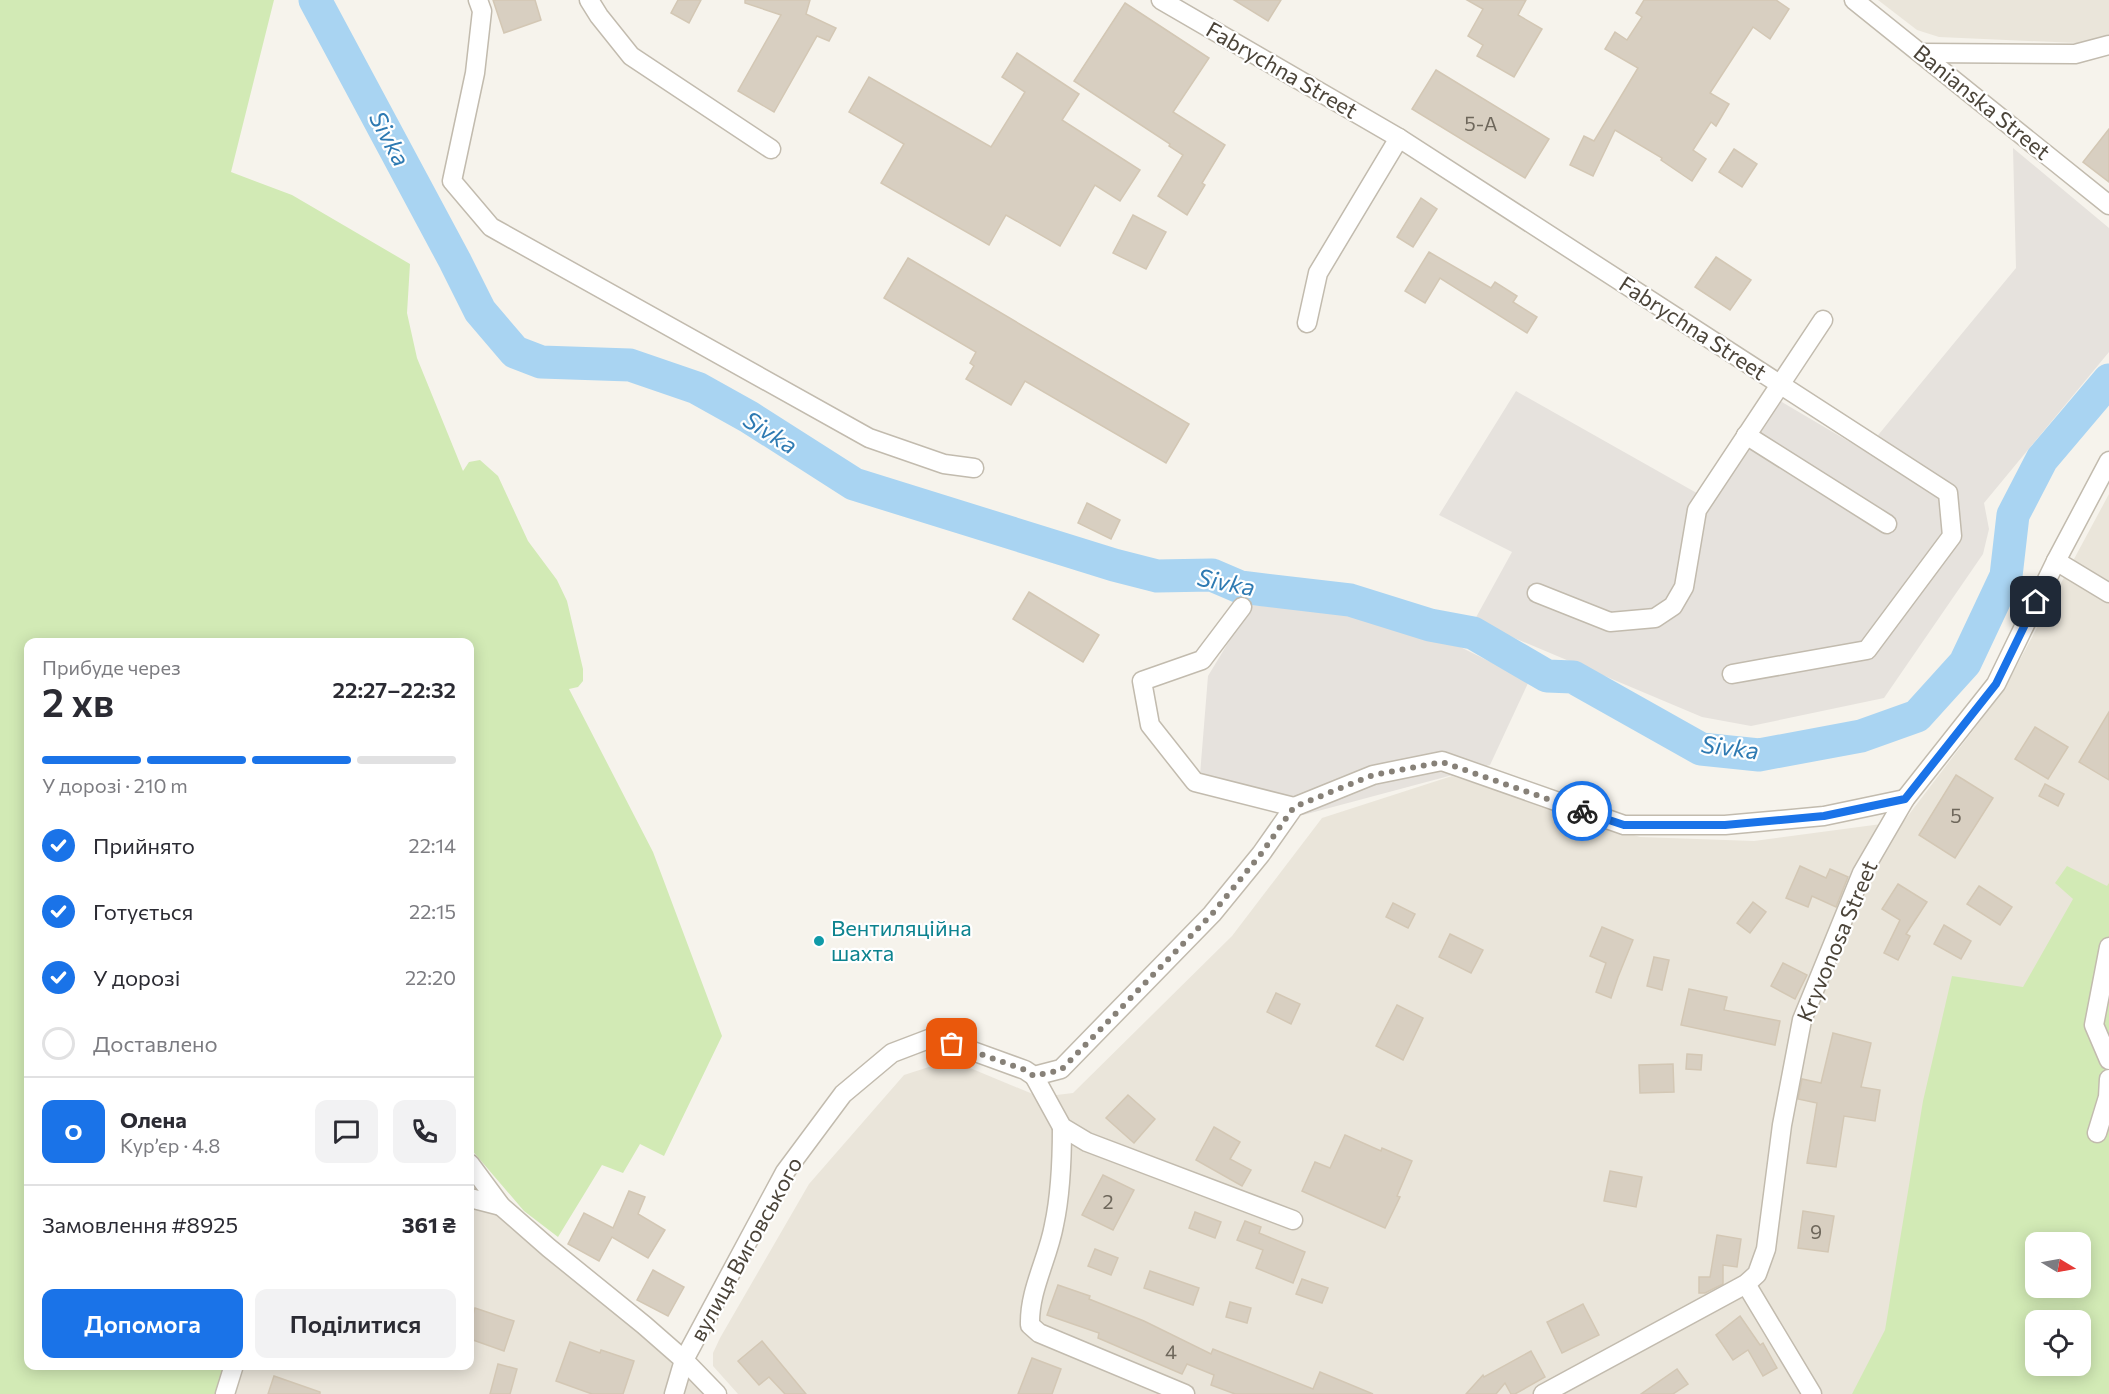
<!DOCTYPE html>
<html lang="uk">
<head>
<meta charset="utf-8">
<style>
	:root { --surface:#fff; --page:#f2f2f3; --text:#2b2b33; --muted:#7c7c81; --line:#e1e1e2; --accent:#1a73e8 }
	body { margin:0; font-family:Commissioner,sans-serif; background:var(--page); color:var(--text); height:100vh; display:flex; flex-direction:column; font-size:22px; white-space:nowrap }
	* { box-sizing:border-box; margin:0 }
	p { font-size:20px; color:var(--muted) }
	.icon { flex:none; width:33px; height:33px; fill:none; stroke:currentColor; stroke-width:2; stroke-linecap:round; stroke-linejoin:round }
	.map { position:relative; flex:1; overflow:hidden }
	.drawer { position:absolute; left:24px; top:638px; width:450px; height:732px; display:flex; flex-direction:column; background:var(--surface); border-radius:12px; box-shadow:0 3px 15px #0003 }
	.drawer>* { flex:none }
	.needle { width:39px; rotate:100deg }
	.tools { position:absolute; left:2025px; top:1232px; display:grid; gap:12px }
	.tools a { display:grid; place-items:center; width:66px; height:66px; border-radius:12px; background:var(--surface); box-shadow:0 3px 15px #0003; font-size:30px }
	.pin { position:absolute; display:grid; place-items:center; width:51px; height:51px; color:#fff; margin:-26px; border-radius:12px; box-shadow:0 3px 9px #0006 }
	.courier { position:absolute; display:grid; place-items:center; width:60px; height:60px; margin:-30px; border:4px solid #1a73e8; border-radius:50%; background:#fff; color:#222; box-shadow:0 2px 8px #0007 }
	.headline em { font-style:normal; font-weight:600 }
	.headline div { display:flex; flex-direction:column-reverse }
	.headline { display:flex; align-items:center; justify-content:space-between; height:102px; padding:0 18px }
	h1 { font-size:39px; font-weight:600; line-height:45px }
	.bar { display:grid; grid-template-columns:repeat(4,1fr); gap:9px 6px; align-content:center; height:72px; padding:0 18px }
	.bar i { height:8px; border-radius:4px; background:var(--line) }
	.bar .selected { background:var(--accent) }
	.bar p { grid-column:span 4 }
	.line { display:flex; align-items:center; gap:15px; padding:0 18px; border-top:2px solid var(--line) }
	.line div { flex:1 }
	.round { display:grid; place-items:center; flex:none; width:63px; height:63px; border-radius:12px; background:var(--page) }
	ol { padding:0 18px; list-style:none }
	li { display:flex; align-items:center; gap:18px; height:66px }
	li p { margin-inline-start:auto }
	li .icon { padding:6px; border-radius:50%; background:var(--accent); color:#fff; stroke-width:4 }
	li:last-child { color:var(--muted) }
	li i { width:33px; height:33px; border:3px solid var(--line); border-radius:50% }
	.cta { display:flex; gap:12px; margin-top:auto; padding:12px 18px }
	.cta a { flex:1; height:69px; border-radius:12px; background:var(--accent); color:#fff; font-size:24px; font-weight:600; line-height:69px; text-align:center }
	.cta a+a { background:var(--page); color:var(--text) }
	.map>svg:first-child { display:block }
	.residential { fill:#eae5da; fill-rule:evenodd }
	.industrial { fill:#e6e2dd }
	.green { fill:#d2eab5; fill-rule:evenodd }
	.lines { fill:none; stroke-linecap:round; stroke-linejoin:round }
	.river { stroke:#a9d4f2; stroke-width:33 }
	.building { fill:#d8cfc1; stroke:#d3c7b4; stroke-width:1.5 }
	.minor-casing { stroke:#c2bbae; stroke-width:21 }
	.minor { stroke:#fff; stroke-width:18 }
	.done { stroke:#878178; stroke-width:6; stroke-dasharray:0 10.8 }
	.route { stroke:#1a73e8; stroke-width:8 }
	.culture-dot { fill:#0f9aa8; stroke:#fff; stroke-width:2 }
	.labels { text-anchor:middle; stroke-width:4.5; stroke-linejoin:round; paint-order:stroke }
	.number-label { font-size:20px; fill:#6e675b }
	.street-label { font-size:22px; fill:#4b4439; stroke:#fff }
	.culture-label { font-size:22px; fill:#0d838f; stroke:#fff; text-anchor:start }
	.water-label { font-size:24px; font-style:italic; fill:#2e7ab2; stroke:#fff }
</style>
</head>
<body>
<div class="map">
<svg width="2109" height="1394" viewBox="0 0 2109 1394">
	<rect width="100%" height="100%" fill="#f6f3ec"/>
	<g class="residential">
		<path d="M 1878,0 L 2109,0 L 2109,40 L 2100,44 L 1939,37 L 1917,30 Z"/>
		<path d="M 2109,494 L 2109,1394 L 738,1394 L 713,1366 L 713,1353 L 720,1338 L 809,1184 L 904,1075 L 935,1065 L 958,1063 L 1040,1097 L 1073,1093 L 1232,936 L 1322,818 L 1452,776 L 1640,837 L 1754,841 L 1904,821 L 2003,691 ZM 2036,1242 L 2080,1242 L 2080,1287 L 2036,1287 ZM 2036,1320 L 2080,1320 L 2080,1365 L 2036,1365 Z"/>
		<path d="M 470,1205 L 496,1211 L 715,1394 L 229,1394 L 238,1365 L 470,1365 Z"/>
	</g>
	<g class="industrial">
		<path d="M 2013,148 L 2109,228 L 2109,352 L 1984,503 L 1989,529 L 1983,554 L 1884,698 L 1751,726 L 1702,717 L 1474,621 L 1512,552 L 1439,515 L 1516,391 L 1702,496 L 1765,392 L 1865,451 L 2016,268 Z"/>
		<path d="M 1251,605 L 1347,613 L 1434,634 L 1529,681 L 1490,765 L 1303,815 L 1200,775 L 1208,676 Z"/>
	</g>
	<g class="green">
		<path d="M 0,0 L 274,0 L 231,172 L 292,195 L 410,264 L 407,313 L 417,358 L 463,471 L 469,462 L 480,460 L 498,476 L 528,541 L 557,580 L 567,601 L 583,669 L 583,681 L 578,687 L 569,689 L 653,852 L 722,1036 L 664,1156 L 640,1144 L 623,1173 L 602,1165 L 558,1237 L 524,1211 L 470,1148 L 470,642 L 28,642 L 28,1365 L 238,1365 L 229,1394 L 0,1394 Z"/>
		<path d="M 2067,866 L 2107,886 L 2109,883 L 2109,1394 L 1852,1394 L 1885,1330 L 1923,1101 L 1952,976 L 2023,987 L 2073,899 L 2055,883 ZM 2036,1242 L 2080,1242 L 2080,1287 L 2036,1287 ZM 2036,1320 L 2080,1320 L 2080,1365 L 2036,1365 Z"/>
	</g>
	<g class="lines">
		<path class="river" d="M 315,0 L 455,261 L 480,311 L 515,352 L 541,362 L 630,365 L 697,388 L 749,417 L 854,484 L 1114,565 L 1157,576 L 1212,575 L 1240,587 L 1350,600 L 1430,625 L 1473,633 L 1547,676 L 1573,677 L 1701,749 L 1759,755 L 1861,736 L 1917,716 L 1965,663 L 2006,576 L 2013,515 L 2042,459 L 2109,380"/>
	</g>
	<g class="building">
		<path d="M 493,0 L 535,0 L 541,20 L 504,33 Z"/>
		<path d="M 678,0 L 701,0 L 689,23 L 671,13 Z"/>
		<path d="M 745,0 L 810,0 L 806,14 L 836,28 L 829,41 L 817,36 L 774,112 L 738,91 L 781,15 L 745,3 Z"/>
		<path d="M 1234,0 L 1281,0 L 1268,21 Z"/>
		<path d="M 1467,0 L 1526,0 L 1518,15 L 1542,29 L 1514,77 L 1477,56 L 1483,45 L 1468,36 L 1483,9 Z"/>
		<path d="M 1644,0 L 1776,0 L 1789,9 L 1770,39 L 1753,27 L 1710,93 L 1729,104 L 1716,126 L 1711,122 L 1693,150 L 1706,159 L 1692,181 L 1661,160 L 1662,158 L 1615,130 L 1593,176 L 1570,165 L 1584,136 L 1594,141 L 1638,68 L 1605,49 L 1615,32 L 1627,40 L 1642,17 L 1636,13 Z"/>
		<path d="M 1125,3 L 1209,58 L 1173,112 L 1225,145 L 1202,183 L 1205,185 L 1187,215 L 1158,196 L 1183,155 L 1169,146 L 1170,144 L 1074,81 Z"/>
		<path d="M 1017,53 L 1079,94 L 1062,120 L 1140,170 L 1120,201 L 1095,185 L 1060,246 L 1006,215 L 989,245 L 881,183 L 904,144 L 849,112 L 869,77 L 991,147 L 1025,92 L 1002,77 Z"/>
		<path d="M 1436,70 L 1549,139 L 1525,178 L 1412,109 Z"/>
		<path d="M 2109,129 L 2109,182 L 2083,162 Z"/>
		<path d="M 1734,149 L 1757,164 L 1742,187 L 1719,172 Z"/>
		<path d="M 1421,198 L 1437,209 L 1413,247 L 1397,237 Z"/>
		<path d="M 1133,215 L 1166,232 L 1146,269 L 1113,253 Z"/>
		<path d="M 1429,252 L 1491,288 L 1495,282 L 1517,296 L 1513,302 L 1537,317 L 1527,333 L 1440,278 L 1425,303 L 1405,291 Z"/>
		<path d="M 1716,257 L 1751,280 L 1730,310 L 1695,287 Z"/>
		<path d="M 908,258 L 1189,424 L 1166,463 L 1025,381 L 1011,405 L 966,379 L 974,366 L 970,363 L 976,352 L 884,298 Z"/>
		<path d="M 1087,503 L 1120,520 L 1111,539 L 1078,523 Z"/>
		<path d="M 1029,592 L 1099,635 L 1083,662 L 1013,619 Z"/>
		<path d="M 2109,712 L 2109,780 L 2079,762 Z"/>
		<path d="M 2035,727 L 2068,747 L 2048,779 L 2015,759 Z"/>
		<path d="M 1956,775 L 1993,798 L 1955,858 L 1919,835 Z"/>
		<path d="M 2045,784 L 2064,794 L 2058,806 L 2039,796 Z"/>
		<path d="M 1800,866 L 1826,878 L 1830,869 L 1848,877 L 1836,907 L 1812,896 L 1808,907 L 1786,898 Z"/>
		<path d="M 1898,884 L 1927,902 L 1906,934 L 1910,936 L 1898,960 L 1884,953 L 1900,920 L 1882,909 Z"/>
		<path d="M 1979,886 L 2012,907 L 2000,925 L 1967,904 Z"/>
		<path d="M 1753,902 L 1766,912 L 1750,933 L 1737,923 Z"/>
		<path d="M 1393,903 L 1415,914 L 1408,928 L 1386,917 Z"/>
		<path d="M 1944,925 L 1971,941 L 1961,959 L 1934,944 Z"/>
		<path d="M 1602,927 L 1633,940 L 1618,977 L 1611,998 L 1596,992 L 1606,963 L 1590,956 Z"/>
		<path d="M 1450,934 L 1483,950 L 1471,973 L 1439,957 Z"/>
		<path d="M 1654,957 L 1669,960 L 1662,990 L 1647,986 Z"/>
		<path d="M 1783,963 L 1807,975 L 1795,999 L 1771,986 Z"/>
		<path d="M 1689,989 L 1727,997 L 1724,1010 L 1780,1021 L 1775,1045 L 1681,1025 Z"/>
		<path d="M 1276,993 L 1300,1004 L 1291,1024 L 1267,1012 Z"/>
		<path d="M 1397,1005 L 1423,1018 L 1403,1060 L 1376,1046 Z"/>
		<path d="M 1833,1033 L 1871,1043 L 1861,1087 L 1880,1090 L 1875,1121 L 1844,1116 L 1836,1167 L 1807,1163 L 1817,1103 L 1798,1099 L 1802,1079 L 1821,1083 Z"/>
		<path d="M 1687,1054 L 1702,1055 L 1701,1070 L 1686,1069 Z"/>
		<path d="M 1673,1064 L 1674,1092 L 1640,1093 L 1639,1065 Z"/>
		<path d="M 1128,1095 L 1155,1119 L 1134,1143 L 1106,1118 Z"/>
		<path d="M 1214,1127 L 1240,1142 L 1230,1159 L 1251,1170 L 1242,1186 L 1196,1160 Z"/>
		<path d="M 1345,1135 L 1381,1151 L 1382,1148 L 1412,1161 L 1397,1196 L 1400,1197 L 1385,1228 L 1302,1191 L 1315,1162 L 1330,1168 Z"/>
		<path d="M 1610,1171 L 1642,1177 L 1636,1207 L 1604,1201 Z"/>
		<path d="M 1103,1175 L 1134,1190 L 1113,1230 L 1082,1215 Z"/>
		<path d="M 629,1191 L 645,1197 L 638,1214 L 665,1230 L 648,1258 L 612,1237 L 599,1261 L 568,1244 L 584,1213 L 613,1228 Z"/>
		<path d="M 1803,1211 L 1834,1216 L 1828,1252 L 1798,1248 Z"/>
		<path d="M 1195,1212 L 1221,1222 L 1215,1238 L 1189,1228 Z"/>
		<path d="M 1245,1221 L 1261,1227 L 1259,1233 L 1305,1252 L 1293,1283 L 1256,1268 L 1263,1250 L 1237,1240 Z"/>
		<path d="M 1717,1235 L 1741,1239 L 1737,1267 L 1723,1265 L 1723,1284 L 1705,1293 L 1699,1293 L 1699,1277 L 1710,1277 Z"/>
		<path d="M 1095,1249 L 1118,1258 L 1111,1275 L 1088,1266 Z"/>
		<path d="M 653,1270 L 684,1287 L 668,1316 L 637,1300 Z"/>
		<path d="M 1150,1271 L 1199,1288 L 1193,1305 L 1144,1288 Z"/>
		<path d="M 1302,1279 L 1328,1288 L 1322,1303 L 1296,1294 Z"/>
		<path d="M 1058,1285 L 1090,1296 L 1089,1299 L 1144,1321 L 1211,1354 L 1213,1349 L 1313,1389 L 1320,1372 L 1373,1394 L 1235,1394 L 1211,1385 L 1214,1375 L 1187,1364 L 1182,1374 L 1098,1338 L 1099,1333 L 1047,1315 Z"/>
		<path d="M 1230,1302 L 1251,1308 L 1247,1323 L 1226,1317 Z"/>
		<path d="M 1583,1304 L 1599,1335 L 1562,1353 L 1547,1322 Z"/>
		<path d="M 475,1308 L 514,1321 L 504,1351 L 470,1339 L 470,1325 Z"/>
		<path d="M 1740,1316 L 1760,1345 L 1763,1343 L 1777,1368 L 1763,1376 L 1748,1350 L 1733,1360 L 1716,1335 Z"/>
		<path d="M 762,1341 L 806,1394 L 785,1394 L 769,1377 L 759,1385 L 738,1361 Z"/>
		<path d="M 570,1342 L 600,1353 L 601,1350 L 634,1361 L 623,1394 L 592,1394 L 556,1381 Z"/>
		<path d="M 1531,1351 L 1545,1377 L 1515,1394 L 1511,1394 L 1505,1383 L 1496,1394 L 1466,1394 L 1483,1375 L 1484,1377 Z"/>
		<path d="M 1032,1358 L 1061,1369 L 1052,1394 L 1018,1394 Z"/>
		<path d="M 498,1364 L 517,1369 L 510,1394 L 490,1394 Z"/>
		<path d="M 1677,1369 L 1688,1384 L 1673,1394 L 1641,1394 Z"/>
		<path d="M 274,1376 L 320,1392 L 320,1394 L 268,1394 Z"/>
	</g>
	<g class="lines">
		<defs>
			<g id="minor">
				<path d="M 478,0 L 482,11 L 475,73 L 452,181 L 491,227 L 869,438 L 944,464 L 974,468"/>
				<path d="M 589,0 L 599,16 L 631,56 L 771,149"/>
				<path d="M 1161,0 L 1399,138 L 1948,493 L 1952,536 L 1867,650 L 1732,674"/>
				<path d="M 1854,0 L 2109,205"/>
				<path d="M 1922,53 L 2075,54 L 2109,45"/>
				<path d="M 1307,323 L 1318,273 L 1399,138"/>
				<path d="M 1746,435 L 1887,524"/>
				<path d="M 2056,561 L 2109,593"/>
				<path d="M 1537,593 L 1610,622 L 1655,618 L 1673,606 L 1684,587 L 1697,510 L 1823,320"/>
				<path d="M 1242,607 L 1202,660 L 1142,681 L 1150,725 L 1195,782 L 1294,807"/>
				<path d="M 2109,947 L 2094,1025 L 2109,1060"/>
				<path d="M 1034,1076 L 1062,1127 L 1087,1142 L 1293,1220"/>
				<path d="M 1062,1127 C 1062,1160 1061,1193 1054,1225 C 1048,1259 1029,1290 1030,1325 L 1039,1333 L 1185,1394"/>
				<path d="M 2097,1133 L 2108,1097 L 2109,1079"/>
				<path d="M 470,1164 L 501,1206 L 549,1248 L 644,1325 L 684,1360 L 717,1394"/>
				<path d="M 470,1198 L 501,1206"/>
				<path d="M 1746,1284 L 1812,1394"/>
				<path d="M 225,1394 L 234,1365"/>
				<path d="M 674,1394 L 684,1360 L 785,1172 L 843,1094 L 892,1053 L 934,1037 L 1025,1070 L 1034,1076 L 1061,1069 L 1212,914 L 1261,854 L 1294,807 L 1373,775 L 1442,761 L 1624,825 L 1725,825 L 1824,816 L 1905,799"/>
				<path d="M 1543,1394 L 1746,1284 L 1757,1274 L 1766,1249 L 1782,1125 L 1802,1020 L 1862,873 L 1905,799 L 1996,684 L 2056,561 L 2109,461"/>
			</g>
		</defs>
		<use href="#minor" class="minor-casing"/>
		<use href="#minor" class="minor"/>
	</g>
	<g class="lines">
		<path class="done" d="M 952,1044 L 1025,1070 L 1034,1076 L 1061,1070 L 1212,914 L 1261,854 L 1294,807 L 1373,775 L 1442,762 L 1582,811"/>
		<path class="route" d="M 1582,811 L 1624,825 L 1725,825 L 1824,816 L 1905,799 L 1996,684 L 2036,602"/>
	</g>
	<circle class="culture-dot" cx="819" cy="941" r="6"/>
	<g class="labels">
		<g class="number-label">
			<text x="1481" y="131">5-А</text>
			<text x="1956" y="823">5</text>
			<text x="1108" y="1209">2</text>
			<text x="1816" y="1239">9</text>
			<text x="1171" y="1359">4</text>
		</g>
		<g class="street-label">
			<text transform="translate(1282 70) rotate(30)" y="8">Fabrychna Street</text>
			<text transform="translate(1982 102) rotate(39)" y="8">Banianska Street</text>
			<text transform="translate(1693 328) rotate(33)" y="8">Fabrychna Street</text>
			<text transform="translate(1837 941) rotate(-67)" y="8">Kryvonosa Street</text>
			<text transform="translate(746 1249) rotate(-61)" y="8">вулиця Виговського</text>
		</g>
		<g class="culture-label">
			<text x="831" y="936">Вентиляційна<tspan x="831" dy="25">шахта</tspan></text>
		</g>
		<g class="water-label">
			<text transform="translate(389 139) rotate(62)" y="8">Sivka</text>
			<text transform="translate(770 433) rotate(32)" y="8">Sivka</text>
			<text transform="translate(1226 583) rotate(11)" y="8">Sivka</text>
			<text transform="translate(1730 748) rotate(7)" y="8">Sivka</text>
		</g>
	</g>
</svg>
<div class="tools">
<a><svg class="needle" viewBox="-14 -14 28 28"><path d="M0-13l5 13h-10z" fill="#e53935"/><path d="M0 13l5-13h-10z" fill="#7c7c81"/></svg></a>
<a><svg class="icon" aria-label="locate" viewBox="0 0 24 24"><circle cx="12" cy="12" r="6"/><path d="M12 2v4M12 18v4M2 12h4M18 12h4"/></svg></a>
</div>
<div class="pin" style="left:952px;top:1044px;background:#ea580c"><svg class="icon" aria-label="bag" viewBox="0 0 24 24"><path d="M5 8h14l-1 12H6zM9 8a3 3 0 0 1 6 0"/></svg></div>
<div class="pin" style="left:2036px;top:602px;background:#1f2937"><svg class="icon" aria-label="home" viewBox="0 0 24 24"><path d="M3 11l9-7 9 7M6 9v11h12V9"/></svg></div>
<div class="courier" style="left:1582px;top:811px"><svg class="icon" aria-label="bike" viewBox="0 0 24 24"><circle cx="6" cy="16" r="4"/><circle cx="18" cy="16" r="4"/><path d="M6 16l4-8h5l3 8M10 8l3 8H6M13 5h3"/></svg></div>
<section class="drawer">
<div class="headline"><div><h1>2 хв</h1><p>Прибуде через</p></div><em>22:27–22:32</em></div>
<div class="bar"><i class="selected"></i><i class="selected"></i><i class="selected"></i><i></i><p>У дорозі · 210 m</p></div>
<ol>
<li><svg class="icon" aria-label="check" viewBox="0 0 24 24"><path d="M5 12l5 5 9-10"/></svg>Прийнято<p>22:14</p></li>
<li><svg class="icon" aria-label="check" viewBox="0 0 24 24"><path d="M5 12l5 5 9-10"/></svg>Готується<p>22:15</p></li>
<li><svg class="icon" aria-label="check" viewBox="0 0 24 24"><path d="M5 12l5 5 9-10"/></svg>У дорозі<p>22:20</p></li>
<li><i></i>Доставлено</li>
</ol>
<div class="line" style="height:108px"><b class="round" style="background:var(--accent);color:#fff">О</b><div><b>Олена</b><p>Кур’єр · 4.8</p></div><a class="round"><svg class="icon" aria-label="chat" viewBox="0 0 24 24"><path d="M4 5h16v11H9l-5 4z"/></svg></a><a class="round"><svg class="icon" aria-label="phone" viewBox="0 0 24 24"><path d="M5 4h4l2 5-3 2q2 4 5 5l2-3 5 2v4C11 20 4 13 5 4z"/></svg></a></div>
<div class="line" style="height:78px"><div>Замовлення #8925</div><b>361 ₴</b></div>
<div class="cta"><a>Допомога</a><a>Поділитися</a></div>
</section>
</div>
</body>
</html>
